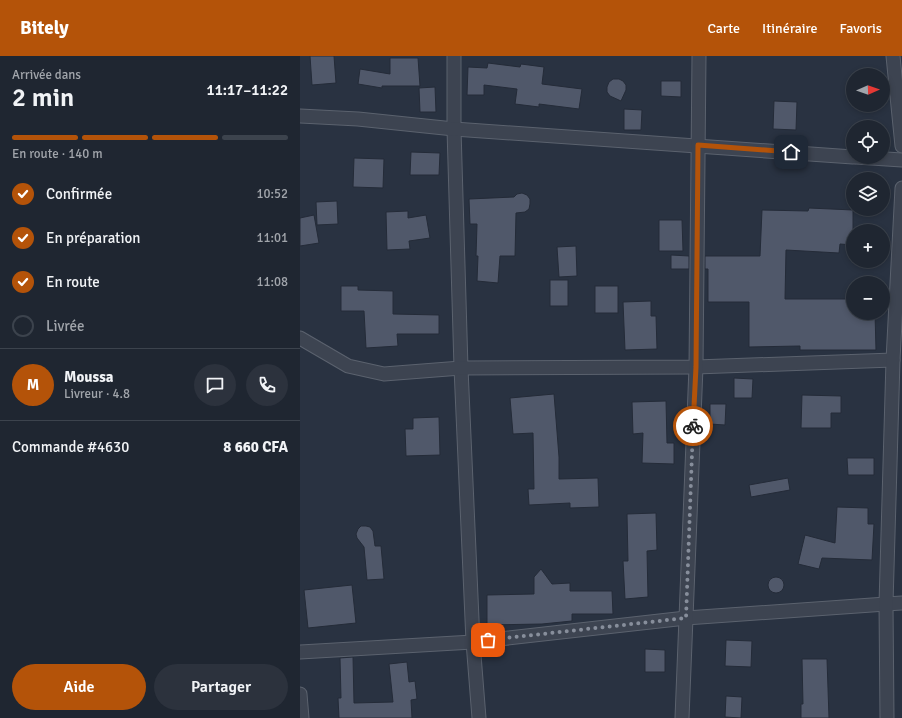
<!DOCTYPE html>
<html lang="fr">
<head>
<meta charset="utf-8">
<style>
	:root { --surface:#1f2631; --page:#2c323d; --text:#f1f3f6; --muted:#a1a5ab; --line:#3c434d; --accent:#b45309 }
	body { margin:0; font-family:Signika,sans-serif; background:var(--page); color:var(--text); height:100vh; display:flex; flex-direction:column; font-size:15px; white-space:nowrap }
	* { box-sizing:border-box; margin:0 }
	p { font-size:13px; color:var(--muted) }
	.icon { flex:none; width:22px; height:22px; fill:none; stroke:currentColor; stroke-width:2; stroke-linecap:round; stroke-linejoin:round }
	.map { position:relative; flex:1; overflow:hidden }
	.drawer { display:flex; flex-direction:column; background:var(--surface); width:300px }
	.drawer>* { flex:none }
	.needle { width:26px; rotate:88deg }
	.tools { position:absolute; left:546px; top:12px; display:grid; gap:8px }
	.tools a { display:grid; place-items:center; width:44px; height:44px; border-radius:50%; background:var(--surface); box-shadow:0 2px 6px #0003,0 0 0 1px var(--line); font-size:20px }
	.pin { position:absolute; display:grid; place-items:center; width:34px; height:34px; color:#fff; margin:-17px; border-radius:8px; box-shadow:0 2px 6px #0006 }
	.courier { position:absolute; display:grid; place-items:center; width:40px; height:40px; margin:-20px; border:3px solid #b45309; border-radius:50%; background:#fff; color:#222; box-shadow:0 1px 5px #0007 }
	.overview em { font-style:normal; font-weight:600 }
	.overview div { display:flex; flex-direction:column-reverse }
	.overview { display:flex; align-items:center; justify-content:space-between; height:68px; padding:0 12px }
	h1 { font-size:26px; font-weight:600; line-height:30px }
	.bar { display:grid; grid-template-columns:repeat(4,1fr); gap:6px 4px; align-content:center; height:48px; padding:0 12px }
	.bar i { height:5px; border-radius:3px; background:var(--line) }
	.bar .selected { background:var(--accent) }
	.bar p { grid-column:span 4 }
	.line { display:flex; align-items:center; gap:10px; padding:0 12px; border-top:1px solid var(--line) }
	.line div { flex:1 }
	.round { display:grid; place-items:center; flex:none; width:42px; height:42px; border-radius:21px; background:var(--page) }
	ol { padding:0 12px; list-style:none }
	li { display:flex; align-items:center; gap:12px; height:44px }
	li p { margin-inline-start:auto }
	li .icon { padding:4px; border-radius:50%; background:var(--accent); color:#fff; stroke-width:4 }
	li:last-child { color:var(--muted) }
	li i { width:22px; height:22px; border:2px solid var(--line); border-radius:50% }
	.cta { display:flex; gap:8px; margin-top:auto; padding:8px 12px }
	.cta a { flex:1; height:46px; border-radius:24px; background:var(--accent); color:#fff; font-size:16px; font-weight:600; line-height:46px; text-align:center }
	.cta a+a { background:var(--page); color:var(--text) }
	header { display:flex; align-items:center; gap:24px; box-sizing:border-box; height:56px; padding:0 20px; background:var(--accent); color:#fff }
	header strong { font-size:19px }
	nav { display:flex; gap:22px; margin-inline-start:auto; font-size:14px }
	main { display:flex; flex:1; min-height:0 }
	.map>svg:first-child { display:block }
	.building { fill:#50586a; stroke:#242b38 }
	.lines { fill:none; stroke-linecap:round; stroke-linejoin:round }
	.street-casing { stroke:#5b626e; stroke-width:15 }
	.street { stroke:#3d4451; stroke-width:13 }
	.done { stroke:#878e9b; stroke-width:4; stroke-dasharray:0 7.2 }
	.route { stroke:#b45309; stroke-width:5 }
</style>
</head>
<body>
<header>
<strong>Bitely</strong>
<nav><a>Carte</a><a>Itinéraire</a><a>Favoris</a></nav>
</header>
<main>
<section class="drawer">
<div class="overview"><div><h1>2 min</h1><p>Arrivée dans</p></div><em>11:17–11:22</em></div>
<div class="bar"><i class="selected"></i><i class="selected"></i><i class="selected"></i><i></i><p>En route · 140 m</p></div>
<ol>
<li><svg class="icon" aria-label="check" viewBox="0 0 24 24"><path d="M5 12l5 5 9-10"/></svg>Confirmée<p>10:52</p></li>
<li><svg class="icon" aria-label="check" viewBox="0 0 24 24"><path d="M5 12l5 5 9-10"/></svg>En préparation<p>11:01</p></li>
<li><svg class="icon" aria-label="check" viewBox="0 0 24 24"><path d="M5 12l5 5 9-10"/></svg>En route<p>11:08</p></li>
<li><i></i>Livrée</li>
</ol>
<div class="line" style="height:72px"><b class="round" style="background:var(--accent);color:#fff">M</b><div><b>Moussa</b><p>Livreur · 4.8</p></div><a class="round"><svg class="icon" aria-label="chat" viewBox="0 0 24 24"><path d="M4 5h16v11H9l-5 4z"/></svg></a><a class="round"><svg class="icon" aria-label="phone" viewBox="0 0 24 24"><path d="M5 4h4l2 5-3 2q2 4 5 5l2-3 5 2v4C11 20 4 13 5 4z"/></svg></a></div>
<div class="line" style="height:52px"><div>Commande #4630</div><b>8 660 CFA</b></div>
<div class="cta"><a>Aide</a><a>Partager</a></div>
</section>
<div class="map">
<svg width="602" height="662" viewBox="0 0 602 662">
	<rect width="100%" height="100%" fill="#293241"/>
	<g class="building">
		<path d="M 10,0 L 34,0 L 36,27 L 12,29 Z"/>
		<path d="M 90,2 L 118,2 L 120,30 L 82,30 L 82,32 L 58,28 L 60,13 L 90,18 Z"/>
		<path d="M 188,7 L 220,11 L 221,8 L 244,11 L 242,28 L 282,33 L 279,53 L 239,48 L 239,51 L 215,48 L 217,33 L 184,29 L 184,39 L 167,39 L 168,11 L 187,12 Z"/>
		<path d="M 313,23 L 319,23 L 323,25 L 326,29 L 326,34 L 321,45 L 310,40 L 307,36 L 307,31 L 309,26 Z"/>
		<path d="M 361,25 L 381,25 L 381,41 L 361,40 Z"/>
		<path d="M 135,31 L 136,56 L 120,56 L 119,32 Z"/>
		<path d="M 474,45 L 497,46 L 496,74 L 473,73 Z"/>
		<path d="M 324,53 L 342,54 L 341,74 L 324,74 Z"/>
		<path d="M 111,96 L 140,97 L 139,119 L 110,119 Z"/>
		<path d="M 54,102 L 84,103 L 83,132 L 53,131 Z"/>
		<path d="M 222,137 L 227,139 L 230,143 L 230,148 L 229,153 L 225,156 L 216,157 L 215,200 L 200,200 L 198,227 L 177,225 L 178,200 L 176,200 L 177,168 L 170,168 L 169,143 L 214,141 L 217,138 Z"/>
		<path d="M 37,145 L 38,168 L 17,169 L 16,146 Z"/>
		<path d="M 509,152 L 553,154 L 553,189 L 540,188 L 539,197 L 486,194 L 485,243 L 553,243 L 553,257 L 575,257 L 576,294 L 500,294 L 500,290 L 449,291 L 449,246 L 408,246 L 408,213 L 405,213 L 405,200 L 460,200 L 462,154 L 508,155 Z"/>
		<path d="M 108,155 L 108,162 L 126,159 L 130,182 L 109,185 L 110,193 L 87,194 L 86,156 Z"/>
		<path d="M 14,159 L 19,187 L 0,190 L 0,162 Z"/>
		<path d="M 359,164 L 382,164 L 383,195 L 359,195 Z"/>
		<path d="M 276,190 L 277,220 L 259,221 L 257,191 Z"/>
		<path d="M 371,199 L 389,200 L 389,213 L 371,213 Z"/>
		<rect x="250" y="224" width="18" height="26"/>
		<path d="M 41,230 L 58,230 L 58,234 L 93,235 L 93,258 L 139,259 L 139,278 L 97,278 L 98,290 L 66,292 L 64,255 L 41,255 Z"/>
		<rect x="295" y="230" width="23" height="27"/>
		<path d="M 351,245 L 351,260 L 356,260 L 357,293 L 325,294 L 323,246 Z"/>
		<path d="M 434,322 L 453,323 L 452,342 L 434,342 Z"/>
		<path d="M 254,338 L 259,401 L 259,423 L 298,422 L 299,451 L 270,452 L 270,447 L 229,449 L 228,433 L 234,433 L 233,377 L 213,378 L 210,342 Z"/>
		<path d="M 502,339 L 541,340 L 541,357 L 531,357 L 531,372 L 501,372 Z"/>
		<path d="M 366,345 L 367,387 L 374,387 L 374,408 L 342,407 L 343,377 L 333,378 L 332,346 Z"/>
		<path d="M 410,348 L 426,348 L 425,369 L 410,368 Z"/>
		<path d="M 139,361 L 140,399 L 106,400 L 105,373 L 113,373 L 113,362 Z"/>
		<path d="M 547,402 L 574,402 L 574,419 L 548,419 Z"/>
		<path d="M 488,422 L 490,434 L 451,441 L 449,429 Z"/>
		<path d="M 537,451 L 568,452 L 568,468 L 574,468 L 572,504 L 522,502 L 519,513 L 498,508 L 505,479 L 535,487 Z"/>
		<path d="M 356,457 L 357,494 L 347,495 L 348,541 L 325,543 L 323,505 L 328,505 L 327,458 Z"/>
		<path d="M 61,470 L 66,470 L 70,471 L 73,475 L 75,490 L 81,490 L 84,523 L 67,524 L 64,491 L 57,482 L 56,478 L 58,473 Z"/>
		<path d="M 241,513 L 252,528 L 270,527 L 270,535 L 312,535 L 313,558 L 272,558 L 272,565 L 242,568 L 187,569 L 187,539 L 234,538 L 234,521 Z"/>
		<circle cx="476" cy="529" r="8"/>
		<path d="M 52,529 L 56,567 L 8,572 L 4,534 Z"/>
		<path d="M 426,584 L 452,585 L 451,611 L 425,610 Z"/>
		<path d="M 345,593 L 365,594 L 365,616 L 345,616 Z"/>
		<path d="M 53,601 L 54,647 L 93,646 L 89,608 L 107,606 L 109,626 L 115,625 L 117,643 L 111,644 L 112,662 L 39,662 L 38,642 L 41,642 L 40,602 Z"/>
		<path d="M 502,603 L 527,603 L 529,662 L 501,662 L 501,648 L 503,648 Z"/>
		<path d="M 426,640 L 442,641 L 441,662 L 425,661 Z"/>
	</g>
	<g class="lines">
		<defs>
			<g id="street">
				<path d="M 154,0 L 154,73 L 161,312 L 173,586 L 179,662"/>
				<path d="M 593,0 L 602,90"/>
				<path d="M 0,60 L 58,63 L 154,73 L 553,101"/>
				<path d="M 556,101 L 602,104"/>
				<path d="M 0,282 L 48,310 L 84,318 L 161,312 L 396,311 L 593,304"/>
				<path d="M 0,596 L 173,586 L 386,562 L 586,548 L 602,547"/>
				<path d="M 0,638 L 2,662"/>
				<path d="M 382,662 L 396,311 L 399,0"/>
				<path d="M 587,662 L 586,548 L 593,304 L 602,132"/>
			</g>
		</defs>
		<use href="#street" class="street-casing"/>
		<use href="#street" class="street"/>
	</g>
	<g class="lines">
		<path class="done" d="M 188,584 L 386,562 L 393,370"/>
		<path class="route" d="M 393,370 L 396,311 L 398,89 L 491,96"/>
	</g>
</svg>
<div class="tools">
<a><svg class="needle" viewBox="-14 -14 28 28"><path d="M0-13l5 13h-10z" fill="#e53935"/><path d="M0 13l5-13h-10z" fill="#a1a5ab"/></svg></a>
<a><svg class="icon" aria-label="locate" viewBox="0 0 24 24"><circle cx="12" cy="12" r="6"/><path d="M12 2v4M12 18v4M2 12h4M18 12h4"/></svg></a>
<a><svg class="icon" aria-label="layers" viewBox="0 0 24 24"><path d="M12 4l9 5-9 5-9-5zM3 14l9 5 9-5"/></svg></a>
<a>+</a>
<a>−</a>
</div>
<div class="pin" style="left:188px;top:584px;background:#ea580c"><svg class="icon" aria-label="bag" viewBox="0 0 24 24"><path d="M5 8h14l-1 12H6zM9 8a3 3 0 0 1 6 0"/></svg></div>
<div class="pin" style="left:491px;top:96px;background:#1f2937"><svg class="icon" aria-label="home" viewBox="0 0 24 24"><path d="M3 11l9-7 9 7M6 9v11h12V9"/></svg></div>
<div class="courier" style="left:393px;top:370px"><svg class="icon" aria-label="bike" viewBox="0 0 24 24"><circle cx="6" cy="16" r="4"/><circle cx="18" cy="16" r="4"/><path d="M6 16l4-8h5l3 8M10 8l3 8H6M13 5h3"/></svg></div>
</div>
</main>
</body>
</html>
